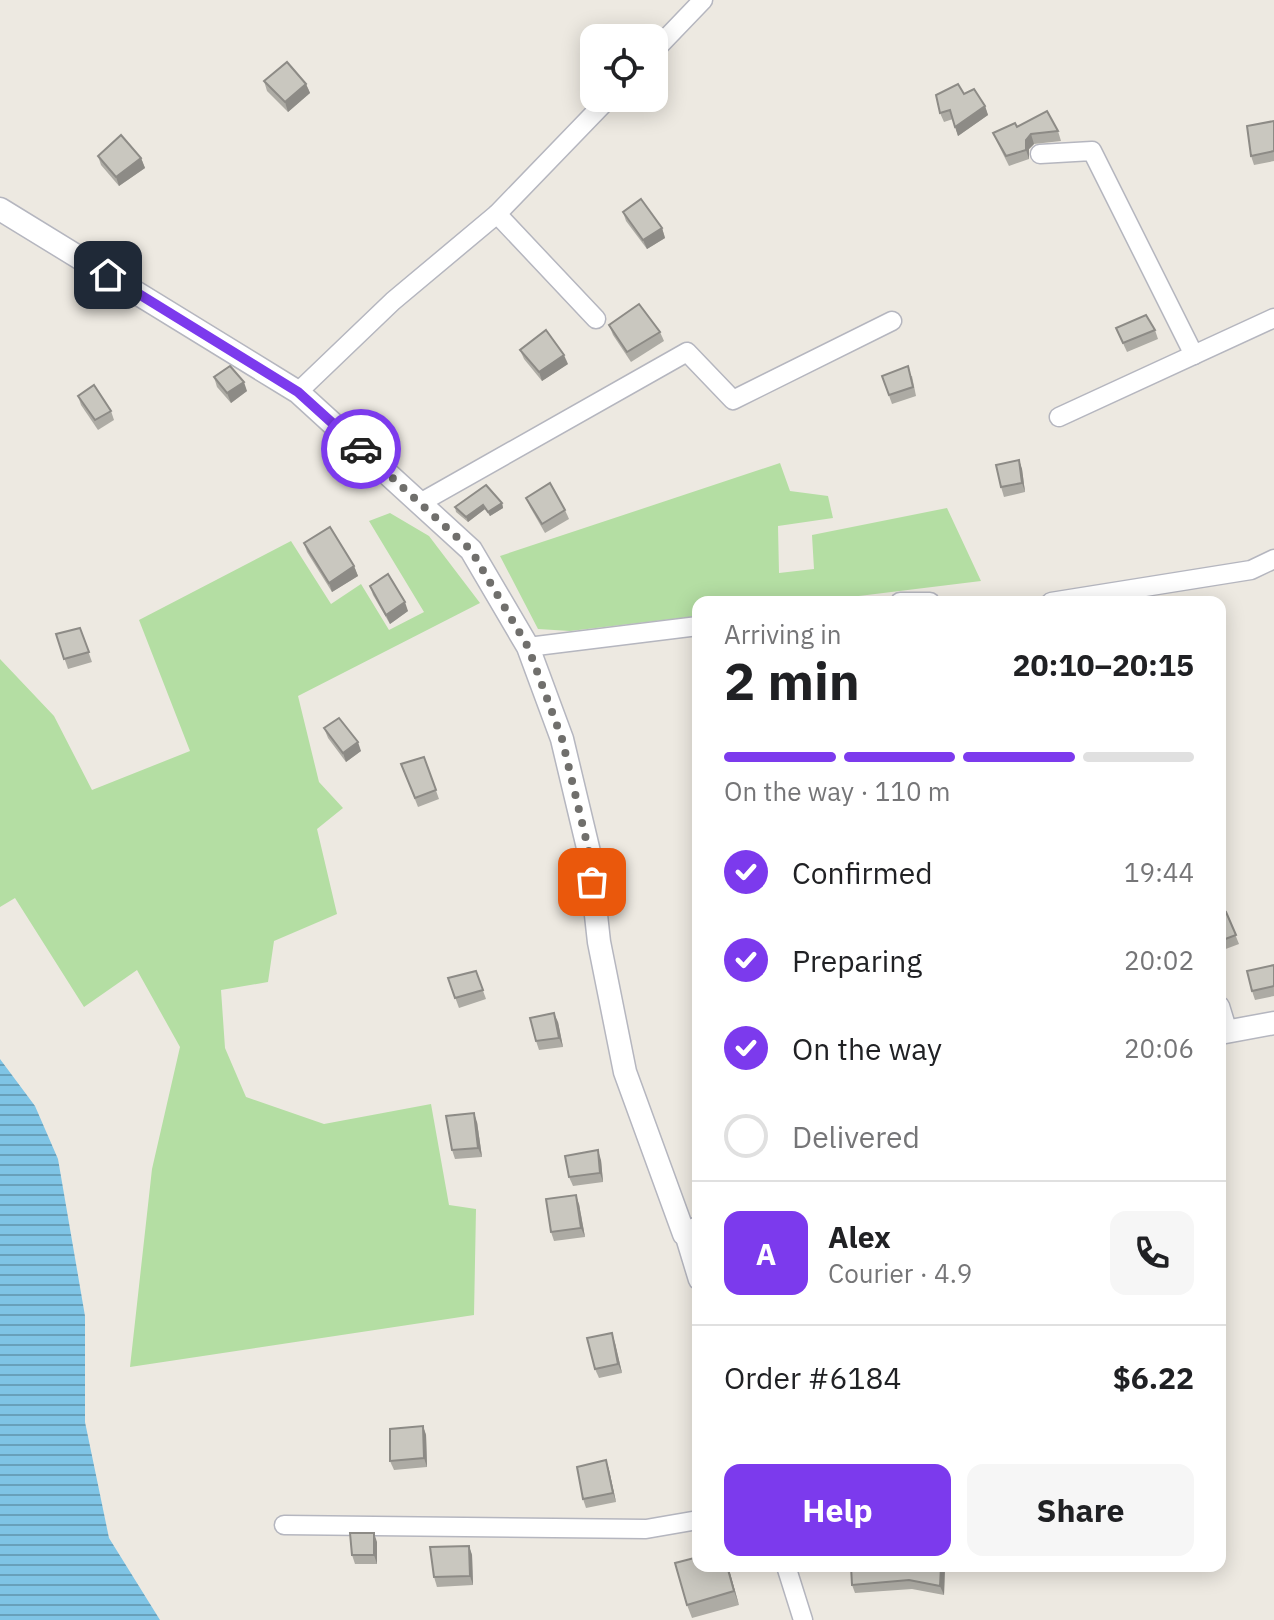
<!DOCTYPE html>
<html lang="en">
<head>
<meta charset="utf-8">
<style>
	:root { --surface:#fff; --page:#f6f6f6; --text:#202124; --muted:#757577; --line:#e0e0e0; --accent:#7c3aed }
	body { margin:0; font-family:"IBM Plex Sans",sans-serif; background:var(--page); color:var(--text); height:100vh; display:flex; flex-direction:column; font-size:30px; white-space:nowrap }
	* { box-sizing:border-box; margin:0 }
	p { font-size:26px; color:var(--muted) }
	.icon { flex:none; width:44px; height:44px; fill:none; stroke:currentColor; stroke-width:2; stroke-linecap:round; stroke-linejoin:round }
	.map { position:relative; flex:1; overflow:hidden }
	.sheet { position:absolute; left:692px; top:596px; width:534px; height:976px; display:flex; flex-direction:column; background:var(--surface); border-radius:16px; box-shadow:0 4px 20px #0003 }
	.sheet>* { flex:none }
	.controls { position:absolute; left:580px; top:24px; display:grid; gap:16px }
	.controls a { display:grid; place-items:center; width:88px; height:88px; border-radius:16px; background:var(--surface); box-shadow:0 4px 20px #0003; font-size:40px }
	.pin { position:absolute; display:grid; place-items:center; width:68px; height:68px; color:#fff; margin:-34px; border-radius:16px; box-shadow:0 4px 12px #0006 }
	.courier { position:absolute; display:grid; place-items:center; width:80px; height:80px; margin:-40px; border:6px solid #7c3aed; border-radius:50%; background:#fff; color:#222; box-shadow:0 2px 10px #0007 }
	.overview em { font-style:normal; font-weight:700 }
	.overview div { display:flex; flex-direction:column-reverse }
	.overview { display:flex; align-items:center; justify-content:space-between; height:136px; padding:0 32px }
	h1 { font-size:52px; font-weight:700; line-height:60px }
	.bar { display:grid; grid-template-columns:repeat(4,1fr); gap:12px 8px; align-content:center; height:96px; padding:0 32px }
	.bar i { height:10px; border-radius:6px; background:var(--line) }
	.bar .current { background:var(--accent) }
	.bar p { grid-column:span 4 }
	.line { display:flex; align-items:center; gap:20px; padding:0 32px; border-top:2px solid var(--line) }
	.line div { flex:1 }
	.round { display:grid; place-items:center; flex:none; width:84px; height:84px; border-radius:16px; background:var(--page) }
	ol { padding:0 32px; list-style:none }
	li { display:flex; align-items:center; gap:24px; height:88px }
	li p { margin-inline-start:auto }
	li .icon { padding:8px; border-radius:50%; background:var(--accent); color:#fff; stroke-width:4 }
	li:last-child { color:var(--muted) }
	li i { width:44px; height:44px; border:4px solid var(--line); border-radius:50% }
	.primary-button { display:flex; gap:16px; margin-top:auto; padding:16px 32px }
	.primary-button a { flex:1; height:92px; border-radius:16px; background:var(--accent); color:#fff; font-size:32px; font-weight:700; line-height:92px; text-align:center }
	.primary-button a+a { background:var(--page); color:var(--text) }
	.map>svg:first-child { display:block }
	.grass { fill:#b4dea3 }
	.water { fill:url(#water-rules) }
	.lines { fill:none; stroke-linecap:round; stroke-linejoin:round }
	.minor-casing { stroke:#b5b6bf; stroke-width:21 }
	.tertiary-casing { stroke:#b5b6bf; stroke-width:25 }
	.minor { stroke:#fff; stroke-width:18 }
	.tertiary { stroke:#fff; stroke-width:22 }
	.wall { fill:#adaba4 }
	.shaded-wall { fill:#8d8b86 }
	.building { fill:#c9c7bf; stroke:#8d8b86; stroke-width:2 }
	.done { stroke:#706f6c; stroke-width:8; stroke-dasharray:0 14.4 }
	.route { stroke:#7c3aed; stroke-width:10 }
</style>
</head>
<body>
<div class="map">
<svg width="1274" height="1620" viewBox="0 0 1274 1620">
	<defs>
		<pattern id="water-rules" width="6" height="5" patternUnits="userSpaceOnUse" patternTransform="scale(2)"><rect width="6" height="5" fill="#7fc4e5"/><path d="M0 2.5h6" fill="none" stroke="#68a0ba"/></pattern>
	</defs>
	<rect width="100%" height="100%" fill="#ede9e1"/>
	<g class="grass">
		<path d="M 780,463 L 790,491 L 828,496 L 833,518 L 778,526 L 779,573 L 814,569 L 812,535 L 947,508 L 981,581 L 810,602 L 698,602 L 698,616 L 570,631 L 538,629 L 500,556 Z"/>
		<path d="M 390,513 L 429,536 L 480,603 L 298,696 L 319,782 L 343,808 L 317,829 L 337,914 L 274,941 L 268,982 L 221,990 L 225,1048 L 246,1097 L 324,1124 L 431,1104 L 449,1205 L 476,1209 L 474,1315 L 130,1367 L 152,1169 L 180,1047 L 137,970 L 84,1007 L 15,898 L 0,907 L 0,659 L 54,716 L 92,790 L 190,751 L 139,620 L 291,541 L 331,604 L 361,584 L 389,630 L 424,612 L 369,521 Z"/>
	</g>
	<path class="water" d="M 0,1059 L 35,1106 L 58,1159 L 85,1316 L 85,1422 L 109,1538 L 160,1620 L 0,1620 Z"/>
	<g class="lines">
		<defs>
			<g id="minor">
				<path d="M 654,51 L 703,0"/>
				<path d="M 1040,154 L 1092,151 L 1194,355"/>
				<path d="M 497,214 L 596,319"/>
				<path d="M 298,392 L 393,301 L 497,214 L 609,98"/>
				<path d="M 1059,417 L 1274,318"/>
				<path d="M 420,503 L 687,352 L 733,400 L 892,321"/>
				<path d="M 900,602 L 930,602"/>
				<path d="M 1051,602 L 1251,570 L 1274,559"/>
				<path d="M 528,647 L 698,626"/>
				<path d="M 1220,1006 L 1228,1032"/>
				<path d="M 684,1234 L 698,1280"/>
				<path d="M 284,1525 L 646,1529 L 698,1520"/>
				<path d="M 786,1566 L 803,1620"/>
			</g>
			<g id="tertiary">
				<path d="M 0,209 L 298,392 L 471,550 L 528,647 L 562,739 L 589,852 L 599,942 L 625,1072 L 684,1234 L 698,1228"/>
				<path d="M 1220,1033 L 1274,1023"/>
			</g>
		</defs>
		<use href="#minor" class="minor-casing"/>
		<use href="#tertiary" class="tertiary-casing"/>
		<use href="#minor" class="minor"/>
		<use href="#tertiary" class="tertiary"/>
	</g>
	<g class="wall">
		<path d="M 264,81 L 306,84 L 310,93 L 288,112 L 267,91 Z"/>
		<path d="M 964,94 L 985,106 L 988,115 L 958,136 L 953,119 L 944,122 L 940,113 Z"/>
		<path d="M 1274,121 L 1274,161 L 1254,165 L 1251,156 Z"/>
		<path d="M 1017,127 L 1058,131 L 1061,141 L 1034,144 L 1029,149 L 1029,159 L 1009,166 L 997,142 L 993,133 Z"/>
		<path d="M 98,156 L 141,158 L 145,168 L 119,186 L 101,165 Z"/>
		<path d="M 623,212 L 662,228 L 665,238 L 647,249 L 626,221 Z"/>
		<path d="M 609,325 L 660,332 L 664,341 L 631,362 L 613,335 Z"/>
		<path d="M 1116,328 L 1155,330 L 1158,339 L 1127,352 Z"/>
		<path d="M 520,350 L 568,364 L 542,381 L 524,359 Z"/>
		<path d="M 882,376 L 912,376 L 916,396 L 892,404 Z"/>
		<path d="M 214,377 L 247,391 L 231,403 L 217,387 Z"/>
		<path d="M 78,396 L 111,411 L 114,420 L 98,430 L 81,405 Z"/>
		<path d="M 1019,460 L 1022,469 L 1025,492 L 1004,497 L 1001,487 Z"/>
		<path d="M 526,498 L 565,510 L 569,519 L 545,533 L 530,507 Z"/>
		<path d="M 502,503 L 503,508 L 490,516 L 485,509 L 468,522 L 456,512 L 455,507 Z"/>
		<path d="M 304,543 L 354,566 L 358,576 L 332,592 L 307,552 Z"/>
		<path d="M 370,586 L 408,611 L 390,624 L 373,595 Z"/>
		<path d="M 80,628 L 92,662 L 68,669 L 56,634 Z"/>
		<path d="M 324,728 L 361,751 L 346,762 L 328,738 Z"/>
		<path d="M 424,757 L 439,799 L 418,807 L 401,764 Z"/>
		<path d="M 1226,912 L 1239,944 L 1223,950 L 1220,944 L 1220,914 Z"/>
		<path d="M 1274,965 L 1274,996 L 1255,1000 L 1252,991 Z"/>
		<path d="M 476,971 L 486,999 L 459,1008 L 448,978 Z"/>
		<path d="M 558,1022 L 563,1047 L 539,1050 L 536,1041 Z"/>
		<path d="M 477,1122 L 482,1157 L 455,1159 L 452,1150 Z"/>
		<path d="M 601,1160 L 603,1182 L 573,1186 L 569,1177 Z"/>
		<path d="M 579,1204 L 585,1237 L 554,1241 L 551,1232 Z"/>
		<path d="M 615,1343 L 622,1373 L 599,1378 L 595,1369 Z"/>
		<path d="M 423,1426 L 426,1435 L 427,1467 L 394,1470 L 390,1461 Z"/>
		<path d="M 606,1460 L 609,1470 L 616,1502 L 586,1508 L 583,1499 Z"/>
		<path d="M 377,1542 L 377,1564 L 355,1564 L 352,1555 Z"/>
		<path d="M 469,1546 L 472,1555 L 473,1585 L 437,1587 L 434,1577 Z"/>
		<path d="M 698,1566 L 728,1566 L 739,1605 L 692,1618 L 687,1605 Z"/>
		<path d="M 945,1566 L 944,1595 L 912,1589 L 855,1593 L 852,1585 Z"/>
	</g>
	<g class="shaded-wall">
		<path d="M 306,84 L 310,93 L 288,112 L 285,102 Z"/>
		<path d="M 985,106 L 988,115 L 958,136 L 955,127 Z"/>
		<path d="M 1031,134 L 1034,144 L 1029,149 L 1029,159 L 1026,150 L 1026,140 Z"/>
		<path d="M 141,158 L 145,168 L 119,186 L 116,177 Z"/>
		<path d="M 662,228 L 665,238 L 647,249 L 643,240 Z"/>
		<path d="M 564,355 L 568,364 L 542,381 L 539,372 Z"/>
		<path d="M 244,382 L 247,391 L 231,403 L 227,393 Z"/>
		<path d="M 1019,460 L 1022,469 L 1025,492 L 1022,483 Z"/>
		<path d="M 502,503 L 503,508 L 490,516 L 488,512 Z"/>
		<path d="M 483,505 L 485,509 L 468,522 L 466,517 Z"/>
		<path d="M 354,566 L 358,576 L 332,592 L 329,583 Z"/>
		<path d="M 405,602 L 408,611 L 390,624 L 386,615 Z"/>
		<path d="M 358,742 L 361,751 L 346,762 L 343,753 Z"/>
		<path d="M 554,1013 L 558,1022 L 563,1047 L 559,1038 Z"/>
		<path d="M 474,1113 L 477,1122 L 482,1157 L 478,1148 Z"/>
		<path d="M 598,1150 L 601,1160 L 603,1182 L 600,1173 Z"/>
		<path d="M 576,1195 L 579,1204 L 585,1237 L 581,1228 Z"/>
		<path d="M 612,1333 L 615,1343 L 622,1373 L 618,1364 Z"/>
		<path d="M 423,1426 L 426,1435 L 427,1467 L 424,1458 Z"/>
		<path d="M 606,1460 L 609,1470 L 616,1502 L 613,1493 Z"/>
		<path d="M 374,1533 L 377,1542 L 377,1564 L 374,1555 Z"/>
		<path d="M 469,1546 L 472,1555 L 473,1585 L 470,1576 Z"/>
		<path d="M 727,1566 L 728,1566 L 739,1605 L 734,1591 Z"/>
		<path d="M 941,1566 L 945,1566 L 944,1595 L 940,1586 Z"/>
	</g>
	<g class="building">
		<path d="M 287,62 L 306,84 L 285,102 L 264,81 Z"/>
		<path d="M 958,84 L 964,94 L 974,89 L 985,106 L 955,127 L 950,110 L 940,113 L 936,95 Z"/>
		<path d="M 1047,111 L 1058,131 L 1031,134 L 1026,140 L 1026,150 L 1006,156 L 993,133 L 1015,123 L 1017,127 Z"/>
		<path d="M 1274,121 L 1274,151 L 1251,156 L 1247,126 Z"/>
		<path d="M 121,135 L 141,158 L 116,177 L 98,156 Z"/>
		<path d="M 641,199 L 662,228 L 643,240 L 623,212 Z"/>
		<path d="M 639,304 L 660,332 L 627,352 L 609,325 Z"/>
		<path d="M 1146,315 L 1155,330 L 1123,343 L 1116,328 Z"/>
		<path d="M 546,330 L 564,355 L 539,372 L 520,350 Z"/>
		<path d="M 230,366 L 244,382 L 227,393 L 214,377 Z"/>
		<path d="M 908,366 L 913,387 L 889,395 L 882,376 Z"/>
		<path d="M 94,385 L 111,411 L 95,420 L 78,396 Z"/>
		<path d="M 1019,460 L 1022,483 L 1001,487 L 996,465 Z"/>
		<path d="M 550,483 L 565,510 L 542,524 L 526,498 Z"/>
		<path d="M 486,485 L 502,503 L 488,512 L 483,505 L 466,517 L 455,507 Z"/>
		<path d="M 330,527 L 354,566 L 329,583 L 304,543 Z"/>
		<path d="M 388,574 L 405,602 L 386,615 L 370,586 Z"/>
		<path d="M 80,628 L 89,652 L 64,659 L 56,634 Z"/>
		<path d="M 339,718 L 358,742 L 343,753 L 324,728 Z"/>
		<path d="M 424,757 L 436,790 L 415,798 L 401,764 Z"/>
		<path d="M 1226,912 L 1236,935 L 1220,941 L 1220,914 Z"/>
		<path d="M 1274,965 L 1274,986 L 1252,991 L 1247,971 Z"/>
		<path d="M 476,971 L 483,990 L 455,998 L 448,978 Z"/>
		<path d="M 554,1013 L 559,1038 L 536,1041 L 530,1018 Z"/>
		<path d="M 474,1113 L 478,1148 L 452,1150 L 446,1116 Z"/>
		<path d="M 598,1150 L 600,1173 L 569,1177 L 565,1156 Z"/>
		<path d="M 576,1195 L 581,1228 L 551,1232 L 546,1199 Z"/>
		<path d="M 612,1333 L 618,1364 L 595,1369 L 587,1338 Z"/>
		<path d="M 423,1426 L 424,1458 L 390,1461 L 390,1429 Z"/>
		<path d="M 606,1460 L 613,1493 L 583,1499 L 577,1467 Z"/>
		<path d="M 350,1533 L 374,1533 L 374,1555 L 352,1555 Z"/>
		<path d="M 469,1546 L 470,1576 L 434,1577 L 430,1547 Z"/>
		<path d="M 698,1557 L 698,1566 L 727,1566 L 734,1591 L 687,1605 L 675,1563 Z"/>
		<path d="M 851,1566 L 941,1566 L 940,1586 L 909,1580 L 852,1585 Z"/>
	</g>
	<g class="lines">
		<path class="done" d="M 361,449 L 471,550 L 528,647 L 562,739 L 589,852 L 592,882"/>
		<path class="route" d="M 108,275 L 298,392 L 361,449"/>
	</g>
</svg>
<div class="controls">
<a><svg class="icon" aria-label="locate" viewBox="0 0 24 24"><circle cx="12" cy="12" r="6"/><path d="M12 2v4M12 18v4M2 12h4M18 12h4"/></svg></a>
</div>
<div class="pin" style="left:592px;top:882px;background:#ea580c"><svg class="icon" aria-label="bag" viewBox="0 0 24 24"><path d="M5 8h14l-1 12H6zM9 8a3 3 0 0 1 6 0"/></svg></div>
<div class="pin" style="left:108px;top:275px;background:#1f2937"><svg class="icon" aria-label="home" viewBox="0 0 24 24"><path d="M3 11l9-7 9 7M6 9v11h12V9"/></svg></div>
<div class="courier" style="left:361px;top:449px"><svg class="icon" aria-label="car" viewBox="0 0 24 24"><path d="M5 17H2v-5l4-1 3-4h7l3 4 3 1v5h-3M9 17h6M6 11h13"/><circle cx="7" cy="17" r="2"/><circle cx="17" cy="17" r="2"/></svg></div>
<section class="sheet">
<div class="overview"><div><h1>2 min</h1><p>Arriving in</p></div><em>20:10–20:15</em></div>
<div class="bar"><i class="current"></i><i class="current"></i><i class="current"></i><i></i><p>On the way · 110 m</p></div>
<ol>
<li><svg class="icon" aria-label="check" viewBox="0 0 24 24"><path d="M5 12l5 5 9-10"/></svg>Confirmed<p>19:44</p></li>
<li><svg class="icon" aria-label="check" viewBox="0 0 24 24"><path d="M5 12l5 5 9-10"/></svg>Preparing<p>20:02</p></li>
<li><svg class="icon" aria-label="check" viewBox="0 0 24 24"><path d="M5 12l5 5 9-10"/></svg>On the way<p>20:06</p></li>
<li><i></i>Delivered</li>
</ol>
<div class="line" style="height:144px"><b class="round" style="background:var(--accent);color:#fff">A</b><div><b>Alex</b><p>Courier · 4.9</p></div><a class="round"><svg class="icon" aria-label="phone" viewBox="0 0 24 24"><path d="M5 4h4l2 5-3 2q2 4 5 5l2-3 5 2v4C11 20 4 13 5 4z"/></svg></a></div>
<div class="line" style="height:104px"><div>Order #6184</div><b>$6.22</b></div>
<div class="primary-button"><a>Help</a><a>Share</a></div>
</section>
</div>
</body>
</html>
